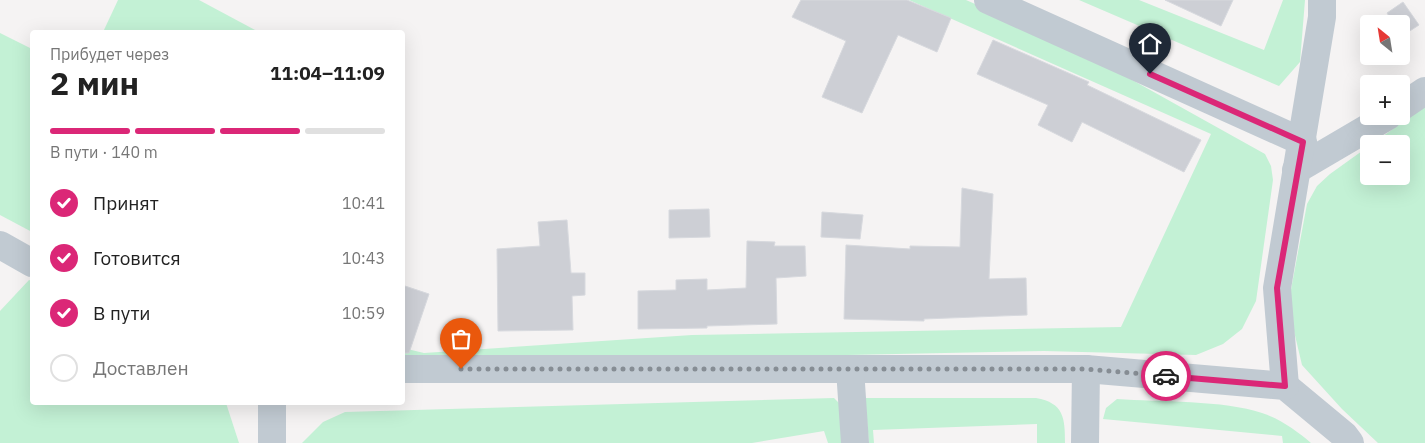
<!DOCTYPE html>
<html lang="ru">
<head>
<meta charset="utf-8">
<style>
	:root { --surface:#fff; --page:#f2f2f2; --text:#222; --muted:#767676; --line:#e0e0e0; --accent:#db2777 }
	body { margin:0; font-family:"IBM Plex Sans",sans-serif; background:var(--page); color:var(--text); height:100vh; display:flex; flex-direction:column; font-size:19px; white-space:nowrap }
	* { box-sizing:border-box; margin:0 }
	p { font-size:16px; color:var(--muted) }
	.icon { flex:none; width:28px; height:28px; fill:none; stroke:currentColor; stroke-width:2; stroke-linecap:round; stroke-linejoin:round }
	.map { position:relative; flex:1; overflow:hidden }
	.panel { position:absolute; left:30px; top:30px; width:375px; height:375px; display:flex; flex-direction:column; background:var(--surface); border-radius:5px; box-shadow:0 5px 20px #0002 }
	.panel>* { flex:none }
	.needle { width:32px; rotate:330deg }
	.buttons { position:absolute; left:1360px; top:15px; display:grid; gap:10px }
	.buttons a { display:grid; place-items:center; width:50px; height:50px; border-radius:5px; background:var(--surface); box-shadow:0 5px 20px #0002; font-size:25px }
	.pin { position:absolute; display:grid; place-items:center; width:42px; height:42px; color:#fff; margin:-51px -21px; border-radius:50% 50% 50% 0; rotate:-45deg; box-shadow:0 0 5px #0007 }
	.pin .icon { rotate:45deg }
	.courier { position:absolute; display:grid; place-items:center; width:50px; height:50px; margin:-25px; border:4px solid #db2777; border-radius:50%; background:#fff; color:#222; box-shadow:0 1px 6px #0007 }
	.head em { font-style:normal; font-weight:700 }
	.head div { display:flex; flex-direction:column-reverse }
	.head { display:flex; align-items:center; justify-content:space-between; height:85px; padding:0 20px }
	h1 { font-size:32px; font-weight:700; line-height:38px }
	.bar { display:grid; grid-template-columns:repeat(4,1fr); gap:8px 5px; align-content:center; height:60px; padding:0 20px }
	.bar i { height:6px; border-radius:4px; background:var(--line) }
	.bar .on { background:var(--accent) }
	.bar p { grid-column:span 4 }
	ol { padding:0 20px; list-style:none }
	li { display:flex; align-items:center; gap:15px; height:55px }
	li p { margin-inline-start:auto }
	li .icon { padding:5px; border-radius:50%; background:var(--accent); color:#fff; stroke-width:4 }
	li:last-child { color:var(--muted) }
	li i { width:28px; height:28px; border:2px solid var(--line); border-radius:50% }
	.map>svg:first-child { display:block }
	.green { fill:#c3f1d5 }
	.building { fill:#cdcfd5; stroke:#d7d9de }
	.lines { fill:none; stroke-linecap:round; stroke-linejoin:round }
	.minor { stroke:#c1cad2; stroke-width:28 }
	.done { stroke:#868d94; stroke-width:5; stroke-dasharray:0 9 }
	.route { stroke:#db2777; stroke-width:6 }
</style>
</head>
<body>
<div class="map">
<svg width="1425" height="443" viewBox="0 0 1425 443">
	<rect width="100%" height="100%" fill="#f5f3f3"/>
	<g class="green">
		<path d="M 118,0 L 199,0 L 259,32 L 103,32 Z"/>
		<path d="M 909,0 L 966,0 L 1073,47 L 1265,154 L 1271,166 L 1273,180 L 1256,301 L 1242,329 L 1223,344 L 1196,355 L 1044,351 L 450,363 L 403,358 L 403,348 L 424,353 L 692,335 L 1121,327 L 1211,134 Z"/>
		<path d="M 1079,0 L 1139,0 L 1264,50 L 1283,0 L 1305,0 L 1300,62 L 1279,86 Z"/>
		<path d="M 0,33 L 32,49 L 32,232 L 0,215 Z"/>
		<path d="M 1425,106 L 1425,443 L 1378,443 L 1342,409 L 1302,365 L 1293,327 L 1289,300 L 1307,204 L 1317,186 L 1330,174 L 1369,146 L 1369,176 L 1401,176 L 1401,144 L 1372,144 Z"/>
		<path d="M 29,280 L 32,281 L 32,402 L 226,403 L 239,443 L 0,443 L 0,311 Z"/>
		<path d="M 834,398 L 840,404 L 843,443 L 828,443 L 824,431 L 752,443 L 302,443 L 323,422 L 345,412 Z"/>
		<path d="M 865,398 L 1036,398 C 1064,403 1065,418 1065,443 L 1037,443 L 1037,424 L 873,430 L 874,443 L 869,443 Z"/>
		<path d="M 1117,399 C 1159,402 1224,400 1262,413 C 1280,419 1297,431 1311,443 L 1283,443 L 1282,436 L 1103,419 L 1106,408 Z"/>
	</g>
	<g class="building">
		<path d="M 801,0 L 907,0 L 951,18 L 937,52 L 898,35 L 862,113 L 822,97 L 846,41 L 792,17 Z"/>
		<path d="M 1165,0 L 1233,0 L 1221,26 Z"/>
		<path d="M 1403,2 L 1419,25 L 1402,36 L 1401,24 L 1394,24 L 1387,13 Z"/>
		<path d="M 993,40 L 1089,82 L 1087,85 L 1201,140 L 1184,172 L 1082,122 L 1072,142 L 1038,125 L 1048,105 L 977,74 Z"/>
		<path d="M 962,188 L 993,194 L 989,279 L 1026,278 L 1027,315 L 924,319 L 924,321 L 844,319 L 846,245 L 910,249 L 910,246 L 960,247 Z"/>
		<path d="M 709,209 L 710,237 L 669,238 L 669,210 Z"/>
		<path d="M 822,212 L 863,215 L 860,239 L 821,237 Z"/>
		<path d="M 567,220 L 571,273 L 585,273 L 585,295 L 572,296 L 573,330 L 498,331 L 497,249 L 540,246 L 538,222 Z"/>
		<path d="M 747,241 L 775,242 L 774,246 L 805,246 L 806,276 L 776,278 L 777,324 L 707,326 L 707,328 L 638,329 L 638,291 L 676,290 L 676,280 L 707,279 L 707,290 L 746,288 Z"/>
		<path d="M 402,285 L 429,294 L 409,353 L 402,353 Z"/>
	</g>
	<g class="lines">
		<g class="minor">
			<path d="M 988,0 L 1303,142"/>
			<path d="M 1401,107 L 1425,91"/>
			<path d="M 1296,170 L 1388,116"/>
			<path d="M 0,245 L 32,263"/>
			<path d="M 402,369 L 1086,369 L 1285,386 L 1344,435 L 1350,443"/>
			<path d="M 850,369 L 855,443"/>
			<path d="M 1285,386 L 1277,288 L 1322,17 L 1322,0"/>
			<path d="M 272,443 L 272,402"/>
			<path d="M 1085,443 L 1086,369"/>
		</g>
	</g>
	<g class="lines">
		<path class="done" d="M 461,369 L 1086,369 L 1166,376"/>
		<path class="route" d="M 1150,74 L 1303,142 L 1277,288 L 1285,386 L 1166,376"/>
	</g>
</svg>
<div class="buttons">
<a><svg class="needle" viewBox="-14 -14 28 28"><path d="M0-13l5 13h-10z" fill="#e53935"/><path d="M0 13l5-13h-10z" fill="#767676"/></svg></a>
<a>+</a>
<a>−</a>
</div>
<div class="pin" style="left:461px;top:369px;background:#ea580c"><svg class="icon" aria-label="bag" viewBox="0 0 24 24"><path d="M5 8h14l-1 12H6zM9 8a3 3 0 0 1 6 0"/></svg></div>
<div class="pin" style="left:1150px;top:74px;background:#1f2937"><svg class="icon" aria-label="home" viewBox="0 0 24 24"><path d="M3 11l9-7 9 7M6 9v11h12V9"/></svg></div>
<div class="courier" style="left:1166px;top:376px"><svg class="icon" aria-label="car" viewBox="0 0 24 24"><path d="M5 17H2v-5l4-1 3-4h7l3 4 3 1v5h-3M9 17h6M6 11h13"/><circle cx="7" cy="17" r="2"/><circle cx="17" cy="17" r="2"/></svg></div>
<section class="panel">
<div class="head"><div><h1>2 мин</h1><p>Прибудет через</p></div><em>11:04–11:09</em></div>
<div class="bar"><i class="on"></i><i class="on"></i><i class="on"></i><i></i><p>В пути · 140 m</p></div>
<ol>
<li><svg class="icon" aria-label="check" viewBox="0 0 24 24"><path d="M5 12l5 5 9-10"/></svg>Принят<p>10:41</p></li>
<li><svg class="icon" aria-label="check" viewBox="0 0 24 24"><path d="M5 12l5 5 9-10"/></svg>Готовится<p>10:43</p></li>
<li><svg class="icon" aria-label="check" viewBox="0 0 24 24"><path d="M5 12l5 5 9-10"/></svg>В пути<p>10:59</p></li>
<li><i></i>Доставлен</li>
</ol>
</section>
</div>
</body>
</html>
